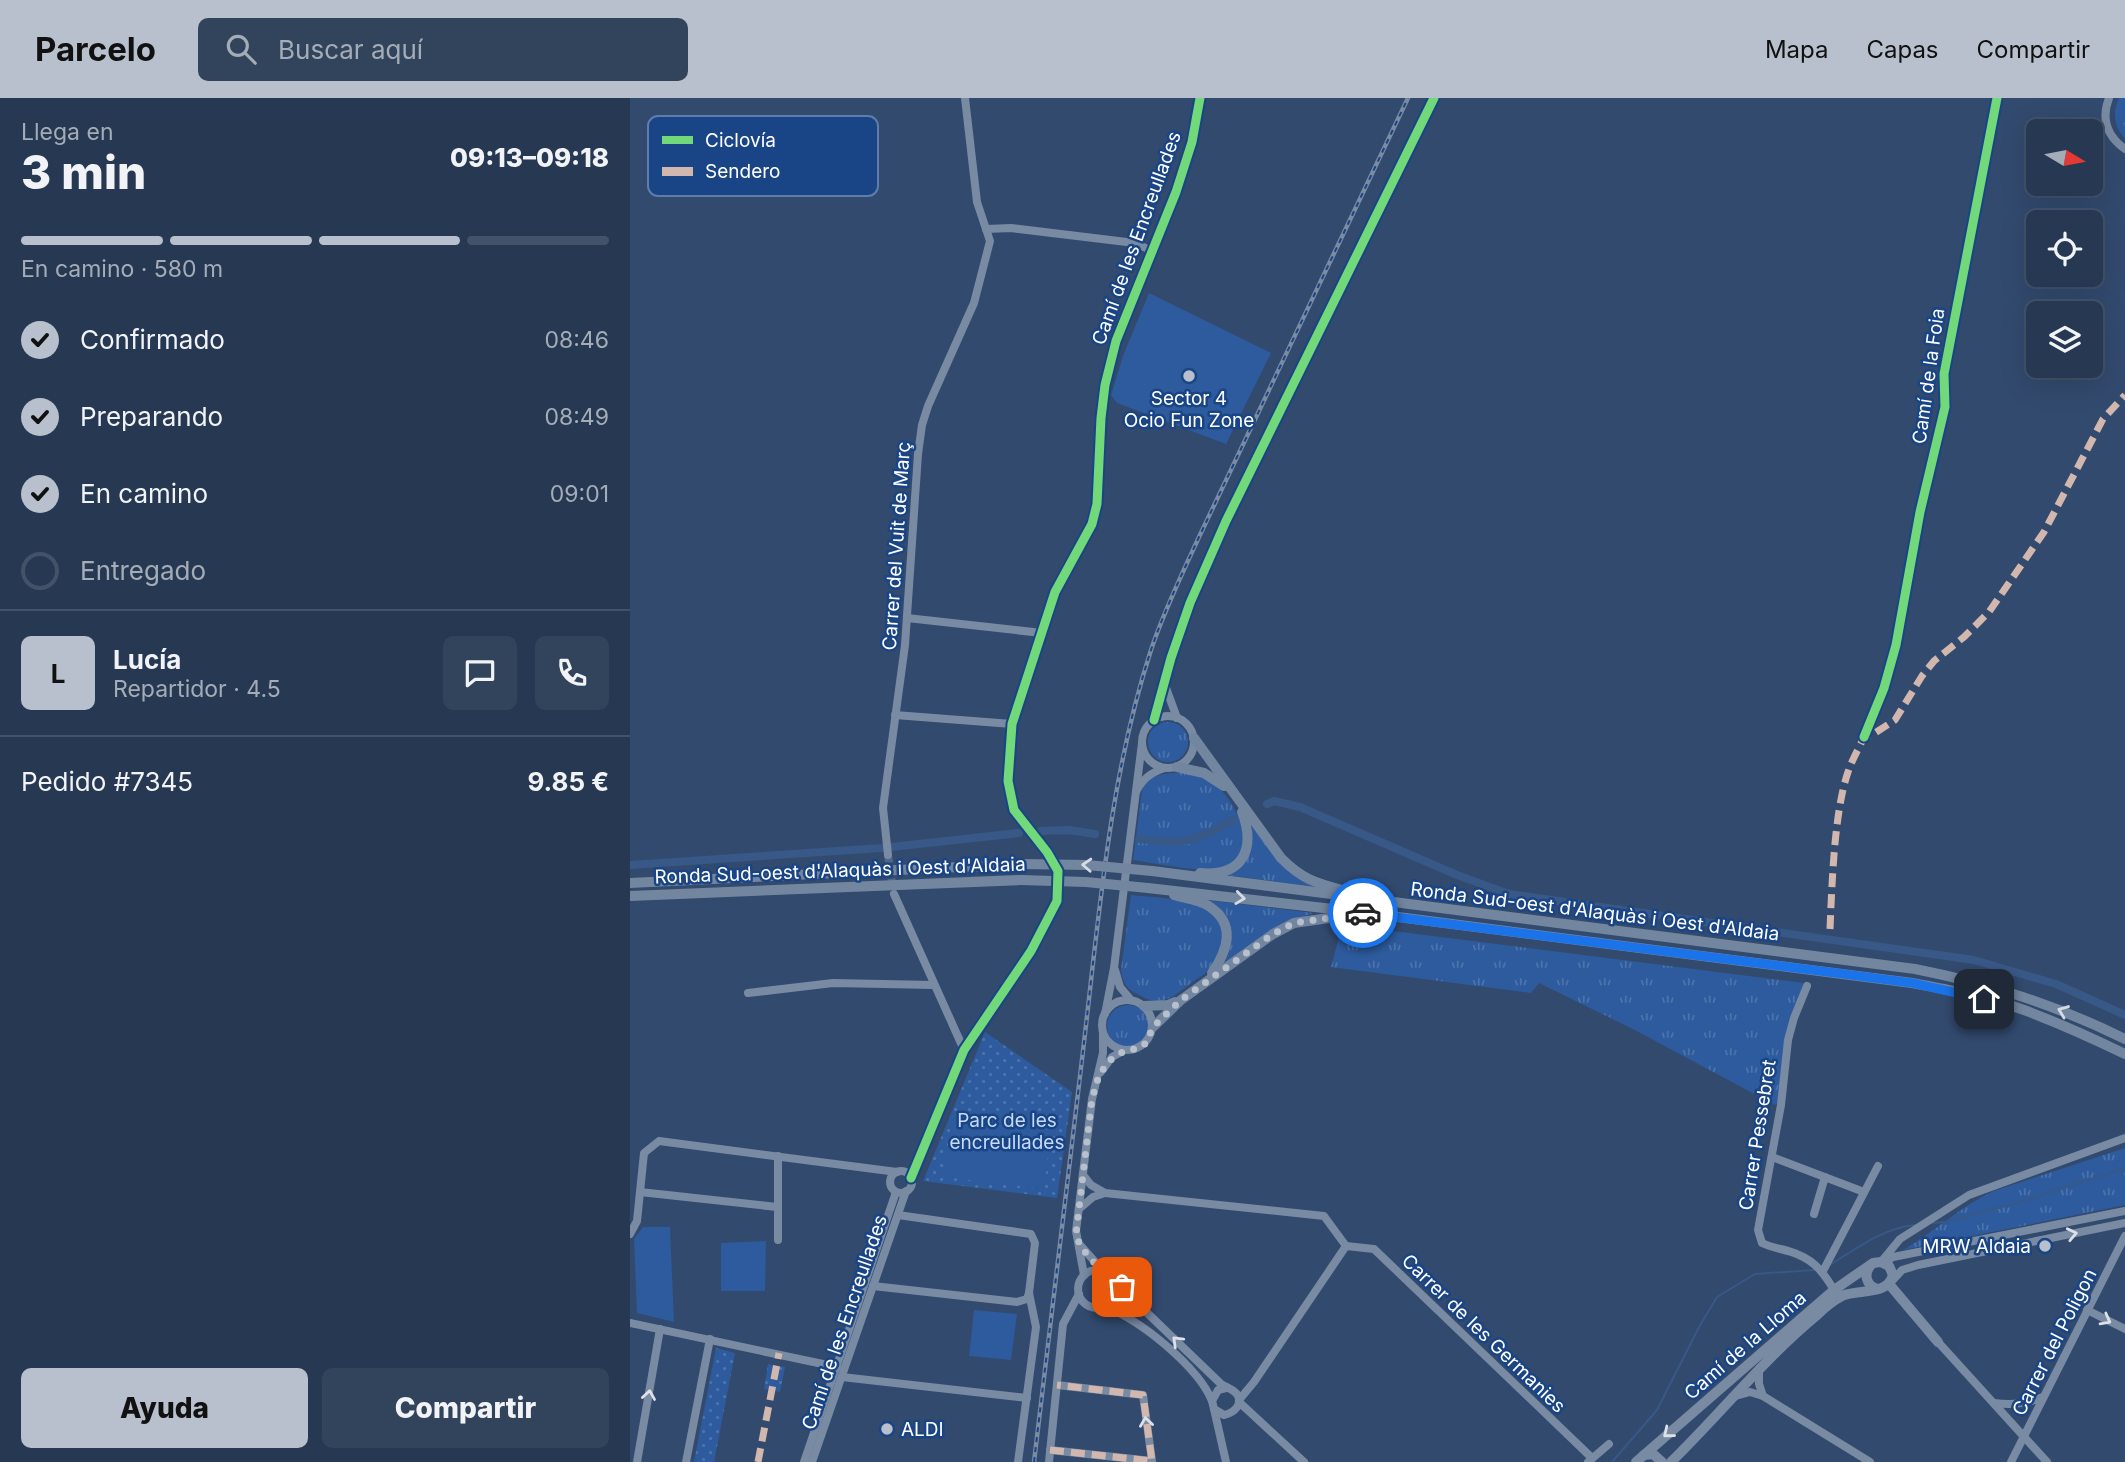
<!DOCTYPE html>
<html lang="es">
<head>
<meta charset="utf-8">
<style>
	:root { --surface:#263852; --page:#32435c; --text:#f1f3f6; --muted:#a4acb8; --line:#425269; --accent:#b7c0cc }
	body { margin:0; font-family:Inter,sans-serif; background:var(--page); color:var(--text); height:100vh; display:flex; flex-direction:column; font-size:26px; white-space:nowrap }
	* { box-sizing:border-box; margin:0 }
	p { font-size:23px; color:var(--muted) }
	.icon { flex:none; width:38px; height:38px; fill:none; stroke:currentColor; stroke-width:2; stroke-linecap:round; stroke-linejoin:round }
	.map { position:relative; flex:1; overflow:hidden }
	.sheet { display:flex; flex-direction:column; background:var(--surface); width:630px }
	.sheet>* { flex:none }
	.needle { width:46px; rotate:100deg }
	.tools { position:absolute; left:1396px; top:21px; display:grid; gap:14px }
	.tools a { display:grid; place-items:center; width:77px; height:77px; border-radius:10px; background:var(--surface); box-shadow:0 7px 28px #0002,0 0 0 2px var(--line); font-size:35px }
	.pin { position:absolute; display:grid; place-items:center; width:60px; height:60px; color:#fff; margin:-30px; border-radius:14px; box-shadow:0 4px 10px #0006 }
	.courier { position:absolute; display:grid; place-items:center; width:70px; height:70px; margin:-35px; border:5px solid #1a73e8; border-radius:50%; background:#fff; color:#222; box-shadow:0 2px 9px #0007 }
	.headline em { font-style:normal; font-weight:800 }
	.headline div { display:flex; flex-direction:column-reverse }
	.headline { display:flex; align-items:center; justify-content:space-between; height:119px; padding:0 21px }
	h1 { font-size:46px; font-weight:800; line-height:52px }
	.bar { display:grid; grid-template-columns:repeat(4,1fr); gap:10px 7px; align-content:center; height:84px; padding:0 21px }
	.bar i { height:9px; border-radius:5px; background:var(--line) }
	.bar .selected { background:var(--accent) }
	.bar p { grid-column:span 4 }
	.line { display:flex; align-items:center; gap:18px; padding:0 21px; border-top:2px solid var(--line) }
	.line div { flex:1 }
	.round { display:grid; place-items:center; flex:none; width:74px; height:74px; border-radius:10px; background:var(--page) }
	ol { padding:0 21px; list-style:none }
	li { display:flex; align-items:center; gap:21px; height:77px }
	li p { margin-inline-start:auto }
	li .icon { padding:7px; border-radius:50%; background:var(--accent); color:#111; stroke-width:4 }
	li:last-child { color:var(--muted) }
	li i { width:38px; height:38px; border:4px solid var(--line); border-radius:50% }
	.action { display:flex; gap:14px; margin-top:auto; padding:14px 21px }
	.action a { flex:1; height:80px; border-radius:10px; background:var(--accent); color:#111; font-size:28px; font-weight:800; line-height:80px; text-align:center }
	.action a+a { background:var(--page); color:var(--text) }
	header { display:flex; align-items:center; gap:42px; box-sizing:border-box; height:98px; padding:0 35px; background:var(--accent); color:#111 }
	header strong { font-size:33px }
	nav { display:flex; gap:38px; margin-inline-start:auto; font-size:24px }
	.search { width:490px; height:63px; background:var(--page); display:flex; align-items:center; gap:18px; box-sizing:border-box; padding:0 24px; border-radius:10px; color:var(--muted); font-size:26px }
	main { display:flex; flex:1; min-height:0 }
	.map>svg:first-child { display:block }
	.grass { fill:url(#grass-tufts) }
	.park { fill:url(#park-dots) }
	.pitch { fill:#2d5b9d }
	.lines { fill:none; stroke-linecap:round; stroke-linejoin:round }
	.stream { stroke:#385887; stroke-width:2 }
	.canal { stroke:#385887; stroke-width:8 }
	.minor-tunnel { stroke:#516584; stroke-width:8; stroke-dasharray:8 4; stroke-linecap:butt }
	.minor { stroke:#798aa3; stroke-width:8 }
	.tertiary { stroke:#798aa3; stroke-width:10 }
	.secondary { stroke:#73869f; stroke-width:10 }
	.rail-casing { stroke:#7a8ba3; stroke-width:4.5 }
	.rail { stroke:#194586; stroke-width:2; stroke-dasharray:5; stroke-linecap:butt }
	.secondary-bridge { stroke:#73869f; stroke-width:10 }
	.quiet { stroke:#d1b7ad; stroke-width:7; stroke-dasharray:14 7; stroke-linecap:butt }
	.cycleway-casing { stroke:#194586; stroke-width:13 }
	.cycleway { stroke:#71d979; stroke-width:9 }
	.oneway { stroke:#d5dbe2 }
	.oneway2 { stroke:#dee2e8 }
	.done { stroke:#b7c0cc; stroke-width:7; stroke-dasharray:0 12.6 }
	.route { stroke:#1a73e8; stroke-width:9 }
	.poi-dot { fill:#b7c0cc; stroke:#194586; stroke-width:2.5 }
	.labels { text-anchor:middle; stroke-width:5; stroke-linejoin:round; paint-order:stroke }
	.street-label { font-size:19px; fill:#fff; stroke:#194586 }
	.poi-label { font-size:19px; fill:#fff; stroke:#194586 }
	.park-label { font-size:19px; fill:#c6dbf9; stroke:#194586 }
	.key { fill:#194586; stroke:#5e7daa; stroke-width:2 }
	.key-label { font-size:19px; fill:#fff }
</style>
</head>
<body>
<header>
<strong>Parcelo</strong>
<div class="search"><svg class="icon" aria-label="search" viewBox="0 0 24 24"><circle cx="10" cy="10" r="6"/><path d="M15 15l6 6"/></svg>Buscar aquí</div>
<nav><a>Mapa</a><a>Capas</a><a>Compartir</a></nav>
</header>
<main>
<section class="sheet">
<div class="headline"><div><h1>3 min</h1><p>Llega en</p></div><em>09:13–09:18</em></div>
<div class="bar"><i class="selected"></i><i class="selected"></i><i class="selected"></i><i></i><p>En camino · 580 m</p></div>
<ol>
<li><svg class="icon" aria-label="check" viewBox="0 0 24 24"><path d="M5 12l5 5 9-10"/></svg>Confirmado<p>08:46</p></li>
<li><svg class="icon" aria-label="check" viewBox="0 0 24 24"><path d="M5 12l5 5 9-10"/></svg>Preparando<p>08:49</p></li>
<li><svg class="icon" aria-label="check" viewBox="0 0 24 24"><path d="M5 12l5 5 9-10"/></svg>En camino<p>09:01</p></li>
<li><i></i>Entregado</li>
</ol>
<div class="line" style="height:126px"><b class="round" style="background:var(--accent);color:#111">L</b><div><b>Lucía</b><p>Repartidor · 4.5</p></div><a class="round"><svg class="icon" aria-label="chat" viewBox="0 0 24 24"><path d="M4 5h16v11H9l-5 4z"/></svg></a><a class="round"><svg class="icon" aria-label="phone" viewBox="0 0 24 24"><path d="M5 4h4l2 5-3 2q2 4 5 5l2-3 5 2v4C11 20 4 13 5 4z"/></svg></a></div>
<div class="line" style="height:91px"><div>Pedido #7345</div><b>9.85 €</b></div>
<div class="action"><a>Ayuda</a><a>Compartir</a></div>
</section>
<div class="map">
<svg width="1495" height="1364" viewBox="0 0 1495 1364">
	<defs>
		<pattern id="grass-tufts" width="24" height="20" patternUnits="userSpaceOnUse" patternTransform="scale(1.75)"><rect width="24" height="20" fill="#2d5b9d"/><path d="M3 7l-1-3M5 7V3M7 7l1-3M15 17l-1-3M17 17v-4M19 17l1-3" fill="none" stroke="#4c74ac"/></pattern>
		<pattern id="park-dots" width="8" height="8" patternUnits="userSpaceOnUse" patternTransform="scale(1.75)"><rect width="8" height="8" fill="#2d5b9d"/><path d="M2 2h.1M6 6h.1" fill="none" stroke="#4c74ac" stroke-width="1.8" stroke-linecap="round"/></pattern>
	</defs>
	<rect width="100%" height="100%" fill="#324a6e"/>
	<g class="grass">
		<path d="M 1489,0 L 1495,0 L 1495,41 C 1484,28 1482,15 1489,0 Z"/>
		<circle cx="538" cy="644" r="20"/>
		<path d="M 558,675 C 570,677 583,683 591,692 C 611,713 630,761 589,770 C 570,775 524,765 503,762 L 512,692 C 522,673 540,675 558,675 Z"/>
		<path d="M 622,729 L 681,787 L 680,788 L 596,777 L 620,753 Z"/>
		<path d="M 501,797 C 526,800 557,799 579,814 C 598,827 595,853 581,870 C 576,876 566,881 560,886 C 550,893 540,903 527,903 C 520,903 513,899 507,896 C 496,891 492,883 491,871 Z"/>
		<path d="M 575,802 L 683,815 L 664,822 L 594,866 L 599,855 L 601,836 Z"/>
		<path d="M 747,831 L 1174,885 L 1161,921 L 1150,1003 L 1145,1007 L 1003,931 L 909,885 L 901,895 L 701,869 L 710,836 Z"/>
		<circle cx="498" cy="928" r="21"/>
		<path d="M 1495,1050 L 1495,1107 L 1273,1152 C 1304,1134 1331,1108 1364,1093 Z"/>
	</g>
	<g class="park">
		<path d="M 355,934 L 442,994 L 427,1100 L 293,1083 Z"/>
		<path d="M 86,1250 L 105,1255 L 84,1364 L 64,1364 Z"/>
		<path d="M 138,1266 L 155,1269 L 150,1294 L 134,1291 Z"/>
	</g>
	<g class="pitch">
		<path d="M 519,195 L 641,255 L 596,346 L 487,305 L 481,297 L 493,258 Z"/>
		<path d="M 322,1020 L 421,1032 L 414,1091 L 315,1079 Z"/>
		<path d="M 13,1129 L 40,1129 L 44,1224 L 7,1215 L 4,1141 Z"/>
		<path d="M 136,1143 L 135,1193 L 91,1193 L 91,1145 Z"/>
		<path d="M 344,1212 L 387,1216 L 381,1262 L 339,1258 Z"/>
	</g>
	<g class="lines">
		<g class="stream">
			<path d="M 1301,1125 L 1316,1124 L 1394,1103 L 1495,1070"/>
			<path d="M 1200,1167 C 1227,1150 1253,1130 1285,1127"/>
			<path d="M 982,1364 L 1027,1312 L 1069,1229 L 1087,1199 L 1125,1176 L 1184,1172"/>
		</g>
		<g class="canal">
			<path d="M 637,706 L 644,703 L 670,709 L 827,777 L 879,796 L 1344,862 L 1426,886 L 1495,917"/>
			<path d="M 411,733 L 438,732 L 465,736"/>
			<path d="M 509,741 C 556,747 562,744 603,722"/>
			<path d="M 0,767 L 252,750 L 389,735"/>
		</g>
		<path class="minor-tunnel" d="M 258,757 L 263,790"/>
		<g class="minor">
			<path d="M 1479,0 C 1471,21 1477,38 1495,51"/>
			<path d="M 356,131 L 381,130 L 505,145 L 522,153"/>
			<path d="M 277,520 L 412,535"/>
			<path d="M 536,590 L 547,620"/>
			<path d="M 265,617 L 382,626"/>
			<circle cx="538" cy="644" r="26"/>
			<path d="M 524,622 L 541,560 L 560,505 L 596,423 L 804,0"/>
			<path d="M 1234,639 L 1254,590 L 1266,547 L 1290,414 L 1315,309 L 1314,276 L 1367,0"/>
			<path d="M 506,694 C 512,681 521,674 535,670"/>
			<path d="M 258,757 L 253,710 L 275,547 L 288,356 L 292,327 L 298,308 L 344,205 L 360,143 L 347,104 L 335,0"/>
			<path d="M 264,796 L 334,952"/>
			<path d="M 485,872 L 490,889 L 501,902"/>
			<path d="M 1177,888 L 1164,920 L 1158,942 L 1151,1007 L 1128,1132 L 1132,1145 C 1144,1151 1157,1151 1169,1157 C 1186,1164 1195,1177 1204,1192"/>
			<path d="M 118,895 L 203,885 L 304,887"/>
			<circle cx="497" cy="927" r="25"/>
			<path d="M 475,916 L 484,870 L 512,645"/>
			<path d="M 471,974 L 482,959 L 493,953"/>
			<path d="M 1142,1059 L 1234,1094"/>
			<circle cx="271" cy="1084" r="11"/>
			<path d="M 453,1077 L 461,1087 L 475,1095 L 694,1118 L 716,1148"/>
			<path d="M 281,1080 L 334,952 L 401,853 L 427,803 L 428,773 L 417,754 L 384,712 L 378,683 L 382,626 L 425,494 L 462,426 L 467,406 L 471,320 L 475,287 L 486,243 L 546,94 L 562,44 L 570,0"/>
			<path d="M 10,1094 L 147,1109"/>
			<path d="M 449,1111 L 463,1099 L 475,1095"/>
			<path d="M 1184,1116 L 1195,1079"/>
			<path d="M 0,1136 L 7,1123 L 14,1055 L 29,1043 L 267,1074"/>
			<path d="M 148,1142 L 148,1058"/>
			<path d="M 450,1147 L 474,1174"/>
			<path d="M 716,1148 L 744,1151 L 962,1360"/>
			<path d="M 1251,1164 L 1270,1141 L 1339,1097 L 1495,1040"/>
			<path d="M 1254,1165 L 1263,1159 L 1495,1113"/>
			<circle cx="467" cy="1191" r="19"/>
			<path d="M 1193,1173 L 1248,1068"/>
			<path d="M 454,1177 L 446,1133 L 462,1001 L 473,955 L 473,936"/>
			<path d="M 484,1183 L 590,1285 C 595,1289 601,1290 606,1295 C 615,1305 604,1315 594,1317 L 584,1311 L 582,1303 L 588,1292 L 596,1290"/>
			<path d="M 1261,1184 L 1272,1172 L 1288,1167 L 1495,1125"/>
			<path d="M 243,1188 L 387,1204 L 397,1201 L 399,1195 L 405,1145 L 401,1136 L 268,1117"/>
			<path d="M 474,1209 C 507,1218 569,1270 582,1303"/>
			<path d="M 1457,1212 L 1495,1231"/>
			<path d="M 0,1225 L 207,1269"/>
			<path d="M 1308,1244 L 1417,1364"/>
			<path d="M 1129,1271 L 1129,1286 L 1133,1298"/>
			<path d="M 212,1279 L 397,1300"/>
			<path d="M 1102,1299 L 1120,1294 L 1133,1298 L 1240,1364"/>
			<path d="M 609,1302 L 624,1284 L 716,1148"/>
			<path d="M 609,1304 L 674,1364"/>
			<path d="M 1364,1305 C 1382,1307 1396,1306 1413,1299"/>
			<path d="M 584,1311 L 596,1364"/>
			<path d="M 420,1352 L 522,1363 L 513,1297 L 427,1287"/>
			<path d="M 7,1364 L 30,1231"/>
			<path d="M 56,1364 L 80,1241"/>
			<path d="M 174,1364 L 266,1094"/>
			<path d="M 182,1364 L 276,1093"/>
			<path d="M 388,1364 L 406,1229 L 399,1195"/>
			<path d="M 419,1364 L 433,1226 L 449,1196"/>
			<path d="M 958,1364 L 979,1346"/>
			<path d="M 1381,1364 L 1495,1138"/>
		</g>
		<g class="tertiary">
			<path d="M 1241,1167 C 1233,1176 1236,1188 1248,1191"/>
			<path d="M 1259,1186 L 1308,1244"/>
			<path d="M 1014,1357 L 1023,1356 L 1032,1364"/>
			<path d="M 1006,1364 L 1204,1192 L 1243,1165 L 1251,1164 L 1259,1168 L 1263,1177 C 1258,1198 1228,1191 1212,1198 C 1202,1203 1193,1211 1186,1218 C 1133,1262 1090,1316 1041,1364"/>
		</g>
		<g class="secondary">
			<path d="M 564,640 L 651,760 C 673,782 686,785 715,793"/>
			<path d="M 547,669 L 574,675 L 594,688"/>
			<path d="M 522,773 L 1285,871 C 1361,886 1426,907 1495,941"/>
			<path d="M 570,775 C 613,779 626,751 612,714"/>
			<path d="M 0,785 L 391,766"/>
			<path d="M 518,790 L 729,814 L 1282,885 C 1320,892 1358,899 1394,912 C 1429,925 1462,940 1495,956"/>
			<path d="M 544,797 C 554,800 568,802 577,807 C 607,825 598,852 582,875"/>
			<path d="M 0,798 L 391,782"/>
			<path d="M 514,908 L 538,907 L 545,904"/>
			<path d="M 523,929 L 551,902 L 643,836 L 664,825 L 720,817"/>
		</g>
		<defs>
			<path id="rail" d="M 404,1364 C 420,1227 437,1090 453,953 C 469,819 479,681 521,552 C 534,513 552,476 569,439 L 778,0"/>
		</defs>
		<use href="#rail" class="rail-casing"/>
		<use href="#rail" class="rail"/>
		<g class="secondary-bridge">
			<path d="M 391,766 L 457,767 L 522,773"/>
			<path d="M 391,782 L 456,784 L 518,790"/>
		</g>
		<g class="quiet">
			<path d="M 1200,831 C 1202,786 1204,715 1218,674 C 1222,662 1229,650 1234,639 L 1245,635 L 1265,622 L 1292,578 L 1304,563 L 1334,539 L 1359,514 L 1414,434 L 1473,321 L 1495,297"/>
			<path d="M 420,1352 L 522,1363 L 513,1297 L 427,1287"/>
			<path d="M 128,1364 L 149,1255"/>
		</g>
		<defs>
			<g id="cycleway">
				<path d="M 524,622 L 541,560 L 560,505 L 596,423 L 804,0"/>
				<path d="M 1234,639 L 1254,590 L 1266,547 L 1290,414 L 1315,309 L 1314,276 L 1367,0"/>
				<path d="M 281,1080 L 334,952 L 401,853 L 427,803 L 428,773 L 417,754 L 384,712 L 378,683 L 382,626 L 425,494 L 462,426 L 467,406 L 471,320 L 475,287 L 486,243 L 546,94 L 562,44 L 570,0"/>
			</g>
		</defs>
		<use href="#cycleway" class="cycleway-casing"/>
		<use href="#cycleway" class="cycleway"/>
	</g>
	<defs><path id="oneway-chevron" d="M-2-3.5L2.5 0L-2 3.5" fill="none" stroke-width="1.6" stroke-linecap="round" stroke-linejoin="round" transform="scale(1.75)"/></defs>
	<g class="oneway">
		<use href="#oneway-chevron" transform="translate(457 767) rotate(-177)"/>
		<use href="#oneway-chevron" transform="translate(610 800) rotate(7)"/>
		<use href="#oneway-chevron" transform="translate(1433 913) rotate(-159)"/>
	</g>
	<g class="oneway2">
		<use href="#oneway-chevron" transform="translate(1442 1136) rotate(-12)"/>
		<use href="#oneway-chevron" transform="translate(1476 1222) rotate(28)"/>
		<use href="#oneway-chevron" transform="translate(547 1243) rotate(-136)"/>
		<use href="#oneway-chevron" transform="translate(19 1297) rotate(-81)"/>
		<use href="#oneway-chevron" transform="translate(516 1324) rotate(-98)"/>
		<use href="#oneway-chevron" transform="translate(1038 1335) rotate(141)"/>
	</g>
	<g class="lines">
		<path class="done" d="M 492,1189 C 477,1177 450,1155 446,1136 L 462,1001 L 469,977 L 479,963 L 494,953 L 510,950 L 516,945 L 523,929 L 551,902 L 643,836 L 664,825 L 733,815"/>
		<path class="route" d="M 733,815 L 1214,876 L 1282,885 L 1354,901"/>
	</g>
	<g class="poi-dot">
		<circle cx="559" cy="278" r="7"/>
		<circle cx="1415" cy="1148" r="7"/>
		<circle cx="257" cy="1331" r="7"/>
	</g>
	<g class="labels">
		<g class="street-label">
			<text transform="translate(506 140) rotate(-70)" y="7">Camí de les Encreullades</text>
			<text transform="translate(1298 278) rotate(-82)" y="7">Camí de la Foia</text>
			<text transform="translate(266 448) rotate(-86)" y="7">Carrer del Vuit de Març</text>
			<text transform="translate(210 772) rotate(-2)" y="7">Ronda Sud-oest d'Alaquàs i Oest d'Aldaia</text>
			<text transform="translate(965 813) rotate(7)" y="7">Ronda Sud-oest d'Alaquàs i Oest d'Aldaia</text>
			<text transform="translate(1127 1037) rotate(-81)" y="7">Carrer Pessebret</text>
			<text transform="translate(214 1224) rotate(-71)" y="7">Camí de les Encreullades</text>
			<text transform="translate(854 1235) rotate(44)" y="7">Carrer de les Germanies</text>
			<text transform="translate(1424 1244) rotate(-63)" y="7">Carrer del Poligon</text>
			<text transform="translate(1115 1247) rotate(-41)" y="7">Camí de la Lloma</text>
		</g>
		<g class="poi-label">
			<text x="559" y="307">Sector 4<tspan x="559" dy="22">Ocio Fun Zone</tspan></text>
			<text x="1401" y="1155" text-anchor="end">MRW Aldaia</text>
			<text x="271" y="1338" text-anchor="start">ALDI</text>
		</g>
		<g class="park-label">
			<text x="377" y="1029">Parc de les<tspan x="377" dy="22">encreullades</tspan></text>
		</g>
	</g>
	<rect x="18" y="18" width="230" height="80" rx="10" class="key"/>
	<rect x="32" y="38" width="31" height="8" fill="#71d979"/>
	<rect x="32" y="69" width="31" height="9" fill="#d1b7ad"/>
	<g class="key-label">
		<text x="75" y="49">Ciclovía</text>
		<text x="75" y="80">Sendero</text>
	</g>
</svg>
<div class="tools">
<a><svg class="needle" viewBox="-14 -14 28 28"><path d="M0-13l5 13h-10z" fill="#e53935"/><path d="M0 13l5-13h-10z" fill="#a4acb8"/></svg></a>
<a><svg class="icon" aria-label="locate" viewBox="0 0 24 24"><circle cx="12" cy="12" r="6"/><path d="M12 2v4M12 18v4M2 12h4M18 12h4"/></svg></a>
<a><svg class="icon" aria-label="layers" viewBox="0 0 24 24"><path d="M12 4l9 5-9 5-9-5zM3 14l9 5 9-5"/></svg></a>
</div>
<div class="pin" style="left:492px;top:1189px;background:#ea580c"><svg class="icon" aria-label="bag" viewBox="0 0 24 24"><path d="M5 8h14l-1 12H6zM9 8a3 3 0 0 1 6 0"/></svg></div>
<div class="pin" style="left:1354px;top:901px;background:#1f2937"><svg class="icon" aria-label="home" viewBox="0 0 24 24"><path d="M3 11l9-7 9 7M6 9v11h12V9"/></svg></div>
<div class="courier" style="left:733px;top:815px"><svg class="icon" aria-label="car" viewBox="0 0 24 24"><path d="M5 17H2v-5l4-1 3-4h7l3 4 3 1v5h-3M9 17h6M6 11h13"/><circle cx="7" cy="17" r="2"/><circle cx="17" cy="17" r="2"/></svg></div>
</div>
</main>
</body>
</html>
